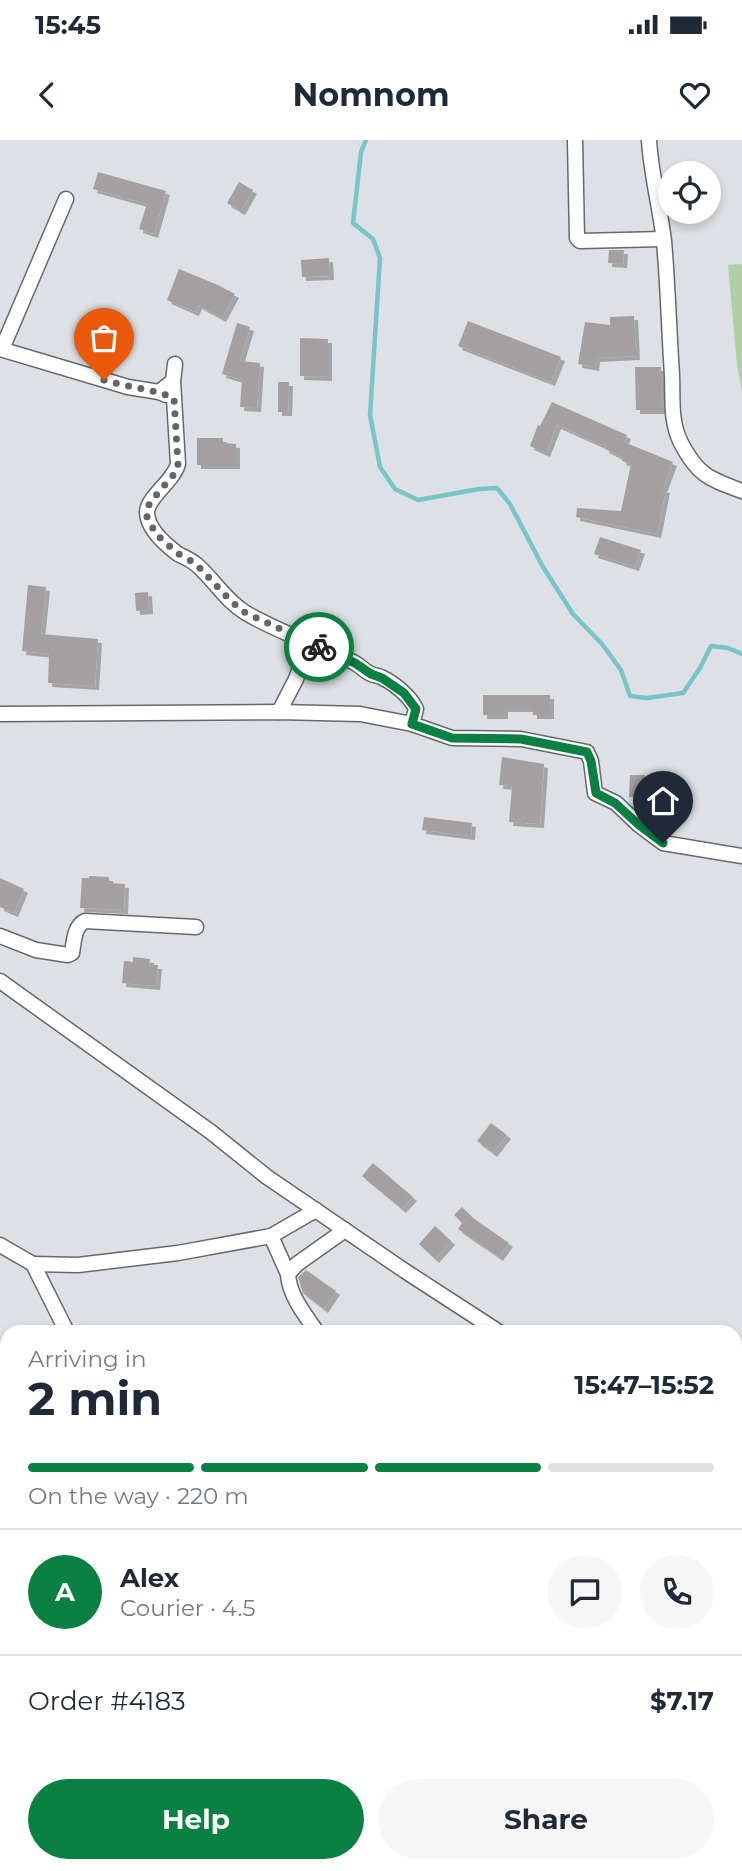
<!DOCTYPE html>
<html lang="en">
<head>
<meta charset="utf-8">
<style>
	:root { --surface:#fff; --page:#f6f6f7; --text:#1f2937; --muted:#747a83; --line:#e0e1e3; --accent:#0b8043 }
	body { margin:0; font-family:Montserrat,sans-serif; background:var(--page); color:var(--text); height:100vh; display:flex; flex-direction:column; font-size:26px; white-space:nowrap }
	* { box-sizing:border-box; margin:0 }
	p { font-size:23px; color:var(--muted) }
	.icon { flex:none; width:38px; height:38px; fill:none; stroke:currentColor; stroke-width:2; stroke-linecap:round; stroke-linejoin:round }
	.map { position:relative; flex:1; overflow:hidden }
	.side { position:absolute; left:0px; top:1185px; width:742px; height:548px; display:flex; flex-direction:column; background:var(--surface); border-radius:21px 21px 0 0; box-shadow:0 4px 10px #0003 }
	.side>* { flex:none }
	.buttons { position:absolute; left:658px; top:21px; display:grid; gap:14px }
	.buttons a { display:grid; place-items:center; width:63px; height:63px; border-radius:50%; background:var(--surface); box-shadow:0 4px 10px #0003; font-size:35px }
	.pin { position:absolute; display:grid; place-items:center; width:60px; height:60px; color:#fff; margin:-72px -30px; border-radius:50% 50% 50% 0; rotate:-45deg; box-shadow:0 0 7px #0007 }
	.pin .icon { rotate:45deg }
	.courier { position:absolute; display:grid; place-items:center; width:70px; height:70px; margin:-35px; border:5px solid #0b8043; border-radius:50%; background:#fff; color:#222; box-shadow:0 2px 9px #0007 }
	.head em { font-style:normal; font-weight:700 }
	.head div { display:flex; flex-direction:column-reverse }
	.head { display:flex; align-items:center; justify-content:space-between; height:119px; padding:0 28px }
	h1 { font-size:46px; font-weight:700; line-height:52px }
	.bar { display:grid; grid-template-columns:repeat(4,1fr); gap:10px 7px; align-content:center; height:84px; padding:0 28px }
	.bar i { height:9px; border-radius:5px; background:var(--line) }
	.bar .on { background:var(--accent) }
	.bar p { grid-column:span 4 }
	.line { display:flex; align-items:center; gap:18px; padding:0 28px; border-top:2px solid var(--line) }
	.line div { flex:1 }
	.round { display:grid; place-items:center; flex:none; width:74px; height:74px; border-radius:37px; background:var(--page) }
	.primary-button { display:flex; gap:14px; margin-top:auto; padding:14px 28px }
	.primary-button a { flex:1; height:80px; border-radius:42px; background:var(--accent); color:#fff; font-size:28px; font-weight:700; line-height:80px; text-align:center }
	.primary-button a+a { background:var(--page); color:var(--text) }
	.status { display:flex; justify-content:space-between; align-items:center; height:49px; padding:0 35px; background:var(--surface); direction:ltr }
	.status svg { height:19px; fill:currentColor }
	header { display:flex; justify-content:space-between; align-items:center; height:91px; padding:0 28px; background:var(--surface); font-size:32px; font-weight:700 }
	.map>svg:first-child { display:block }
	.green { fill:#b1cfa6 }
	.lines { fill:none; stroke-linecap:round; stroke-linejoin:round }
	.stream { stroke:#78c5c9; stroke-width:4.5 }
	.building { fill:#a4a0a2; filter:url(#shadow) }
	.lane-casing { stroke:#65696c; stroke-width:10 }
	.street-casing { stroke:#65696c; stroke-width:17 }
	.lane { stroke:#fff; stroke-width:7 }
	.street { stroke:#fff; stroke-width:14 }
	.done { stroke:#636668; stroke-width:7; stroke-dasharray:0 12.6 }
	.route { stroke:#0b8043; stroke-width:9 }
</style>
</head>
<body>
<div class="status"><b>15:45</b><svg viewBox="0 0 49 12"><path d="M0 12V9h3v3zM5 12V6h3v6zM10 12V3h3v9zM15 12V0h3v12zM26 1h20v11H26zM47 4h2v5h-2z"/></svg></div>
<header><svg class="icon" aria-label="back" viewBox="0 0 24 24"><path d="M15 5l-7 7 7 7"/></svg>Nomnom<svg class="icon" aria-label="heart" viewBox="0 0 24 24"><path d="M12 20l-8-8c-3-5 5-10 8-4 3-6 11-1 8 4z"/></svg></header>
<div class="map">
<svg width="742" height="1731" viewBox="0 0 742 1731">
	<defs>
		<filter id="shadow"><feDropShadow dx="4" dy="4" stdDeviation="0" flood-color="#0004"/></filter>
	</defs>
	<rect width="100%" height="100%" fill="#dde0e4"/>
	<path class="green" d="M 742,124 L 742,252 L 737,225 L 728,125 Z"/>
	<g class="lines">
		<path class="stream" d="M 366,0 L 361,12 L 353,83 L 373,99 L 380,118 L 370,275 L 380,327 L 395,349 L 418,360 L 479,349 L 497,348 L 510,364 L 543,427 L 573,474 L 602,504 L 621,530 L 630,556 L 647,558 L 683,553 L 700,528 L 711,506 L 728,508 L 742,514"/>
	</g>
	<g class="building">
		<path d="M 98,32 L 166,51 L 154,94 L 139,89 L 147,64 L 93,49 Z"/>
		<path d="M 239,42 L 253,50 L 241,71 L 227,63 Z"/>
		<path d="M 609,110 L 624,110 L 623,124 L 608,123 Z"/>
		<path d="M 329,118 L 330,136 L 302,137 L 301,120 Z"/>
		<path d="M 179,129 L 218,145 L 235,154 L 222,178 L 198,165 L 195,172 L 167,160 Z"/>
		<path d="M 634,176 L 636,216 L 596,218 L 595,227 L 578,224 L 585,182 L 610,185 L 610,177 Z"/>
		<path d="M 468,181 L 561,217 L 551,242 L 458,206 Z"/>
		<path d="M 237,183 L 250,187 L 240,221 L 260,223 L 257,268 L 240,267 L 242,240 L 222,234 Z"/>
		<path d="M 300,198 L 328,199 L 328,237 L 300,236 Z"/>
		<path d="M 635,227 L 661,227 L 661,270 L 636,270 Z"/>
		<path d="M 278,242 L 289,242 L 288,272 L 278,272 Z"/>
		<path d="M 552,262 L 627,295 L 624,302 L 673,322 L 663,349 L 666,349 L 657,394 L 576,377 L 577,368 L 621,371 L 631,324 L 622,321 L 623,318 L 605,309 L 606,307 L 557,285 L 546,313 L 530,306 L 538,285 L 540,286 Z"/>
		<path d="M 197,298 L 223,298 L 223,303 L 236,304 L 236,325 L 197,325 Z"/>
		<path d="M 600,397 L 641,410 L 635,427 L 594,414 Z"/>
		<path d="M 28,445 L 46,447 L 41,494 L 98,499 L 95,546 L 48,543 L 49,514 L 22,511 Z"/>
		<path d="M 148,452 L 149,470 L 136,471 L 135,453 Z"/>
		<path d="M 483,555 L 550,555 L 550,575 L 533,575 L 533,568 L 504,568 L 504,575 L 483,575 Z"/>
		<path d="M 502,617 L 544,624 L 540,684 L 509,682 L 512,646 L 499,645 Z"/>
		<path d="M 630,635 L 645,635 L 644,657 L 629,657 Z"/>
		<path d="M 424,677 L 472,683 L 471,696 L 422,690 Z"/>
		<path d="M 89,736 L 109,737 L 109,743 L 125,744 L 124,770 L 80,768 L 82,738 L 89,738 Z"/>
		<path d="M 0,738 L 24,749 L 14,773 L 0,767 Z"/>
		<path d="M 133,817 L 150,819 L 149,825 L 158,825 L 156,846 L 122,843 L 124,821 L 133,822 Z"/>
		<path d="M 491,983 L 507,995 L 493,1013 L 477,1001 Z"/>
		<path d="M 373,1023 L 413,1057 L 402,1069 L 362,1036 Z"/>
		<path d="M 462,1067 L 473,1078 L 509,1103 L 499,1117 L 458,1089 L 462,1083 L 454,1075 Z"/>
		<path d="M 435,1086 L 451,1101 L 435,1119 L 419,1104 Z"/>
		<path d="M 306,1130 L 336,1151 L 324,1169 L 303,1153 L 298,1137 Z"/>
	</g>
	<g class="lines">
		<defs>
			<path id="lane" d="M 634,1731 L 635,1726"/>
			<g id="street">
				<path d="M 575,0 L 577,98 L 580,101 L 663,99"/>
				<path d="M 649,0 C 651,34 660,67 664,101 C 668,146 669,191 672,235 C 673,259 670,281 681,303 C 698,336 710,339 742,351"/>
				<path d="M 0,209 L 128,247 L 159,252 L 166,255"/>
				<path d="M 2,209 L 66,59"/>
				<path d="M 173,241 L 175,224"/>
				<path d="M 159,252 L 173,241 L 178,324 C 173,342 148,356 147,372 C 147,389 166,405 178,414 C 184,417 191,420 197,425 C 214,440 226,461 246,473 C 280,493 318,505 353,522 C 360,525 364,531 371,534 C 373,535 379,536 381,537 C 394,543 410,556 416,569 L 412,584 L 452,598 L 521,599 L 587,612 L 591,621 L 595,653 L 616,663 L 639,685 L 663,703 L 742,716"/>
				<path d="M 279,572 L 296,539 L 309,503"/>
				<path d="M 0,574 L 279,572 L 360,574 L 412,584"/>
				<path d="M 0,796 L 36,810 L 68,815 L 72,813 C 74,802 74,786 85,781 L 196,787"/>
				<path d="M 0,841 L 211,992 L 267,1037 L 405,1131 L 499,1192"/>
				<path d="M 271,1096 L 288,1134"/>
				<path d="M 0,1105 L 33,1124 L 67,1192"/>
				<path d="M 33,1124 L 78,1125 L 178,1113 L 271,1096 L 316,1070"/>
				<path d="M 317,1192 C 305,1175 289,1155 288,1134 L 297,1124 L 345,1090"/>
				<path d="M 0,1335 L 7,1335"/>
				<path d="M 735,1358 L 742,1363"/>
				<path d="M 0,1668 L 7,1668"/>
				<path d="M 312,1726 L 312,1731"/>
				<path d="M 416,1726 L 423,1731"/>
				<path d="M 725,1731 L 733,1726"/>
			</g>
		</defs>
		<use href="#lane" class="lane-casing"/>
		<use href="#street" class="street-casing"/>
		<use href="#lane" class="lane"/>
		<use href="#street" class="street"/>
	</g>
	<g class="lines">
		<path class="done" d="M 104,240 C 128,247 152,249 174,258 L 178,324 L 175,333 L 152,360 L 147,368 L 147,377 L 156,394 L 177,413 L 195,423 L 231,461 L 244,472 L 319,507"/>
		<path class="route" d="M 319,507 L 355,523 L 371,534 L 382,538 L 404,553 L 416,569 L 412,584 L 452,598 L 521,599 L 587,612 L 591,621 L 596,653 L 615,663 L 639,685 L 663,703"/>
	</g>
</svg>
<div class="buttons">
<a><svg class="icon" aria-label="locate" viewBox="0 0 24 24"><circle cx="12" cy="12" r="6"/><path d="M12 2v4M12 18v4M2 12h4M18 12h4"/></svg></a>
</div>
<div class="pin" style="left:104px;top:240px;background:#ea580c"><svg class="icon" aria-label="bag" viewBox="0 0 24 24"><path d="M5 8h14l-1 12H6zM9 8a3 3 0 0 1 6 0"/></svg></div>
<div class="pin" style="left:663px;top:703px;background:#1f2937"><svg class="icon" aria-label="home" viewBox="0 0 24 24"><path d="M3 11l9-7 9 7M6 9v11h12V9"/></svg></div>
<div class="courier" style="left:319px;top:507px"><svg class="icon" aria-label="bike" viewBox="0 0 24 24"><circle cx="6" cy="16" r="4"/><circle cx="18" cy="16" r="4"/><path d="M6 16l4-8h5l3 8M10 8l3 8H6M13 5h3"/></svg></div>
<section class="side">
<div class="head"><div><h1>2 min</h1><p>Arriving in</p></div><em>15:47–15:52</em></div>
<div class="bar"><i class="on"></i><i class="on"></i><i class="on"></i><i></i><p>On the way · 220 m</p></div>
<div class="line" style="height:126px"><b class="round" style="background:var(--accent);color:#fff">A</b><div><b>Alex</b><p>Courier · 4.5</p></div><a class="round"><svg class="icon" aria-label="chat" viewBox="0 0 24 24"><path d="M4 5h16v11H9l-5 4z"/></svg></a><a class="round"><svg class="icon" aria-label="phone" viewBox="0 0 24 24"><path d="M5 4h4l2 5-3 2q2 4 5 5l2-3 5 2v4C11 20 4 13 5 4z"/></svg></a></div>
<div class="line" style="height:91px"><div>Order #4183</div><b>$7.17</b></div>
<div class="primary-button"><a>Help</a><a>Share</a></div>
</section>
</div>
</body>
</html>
